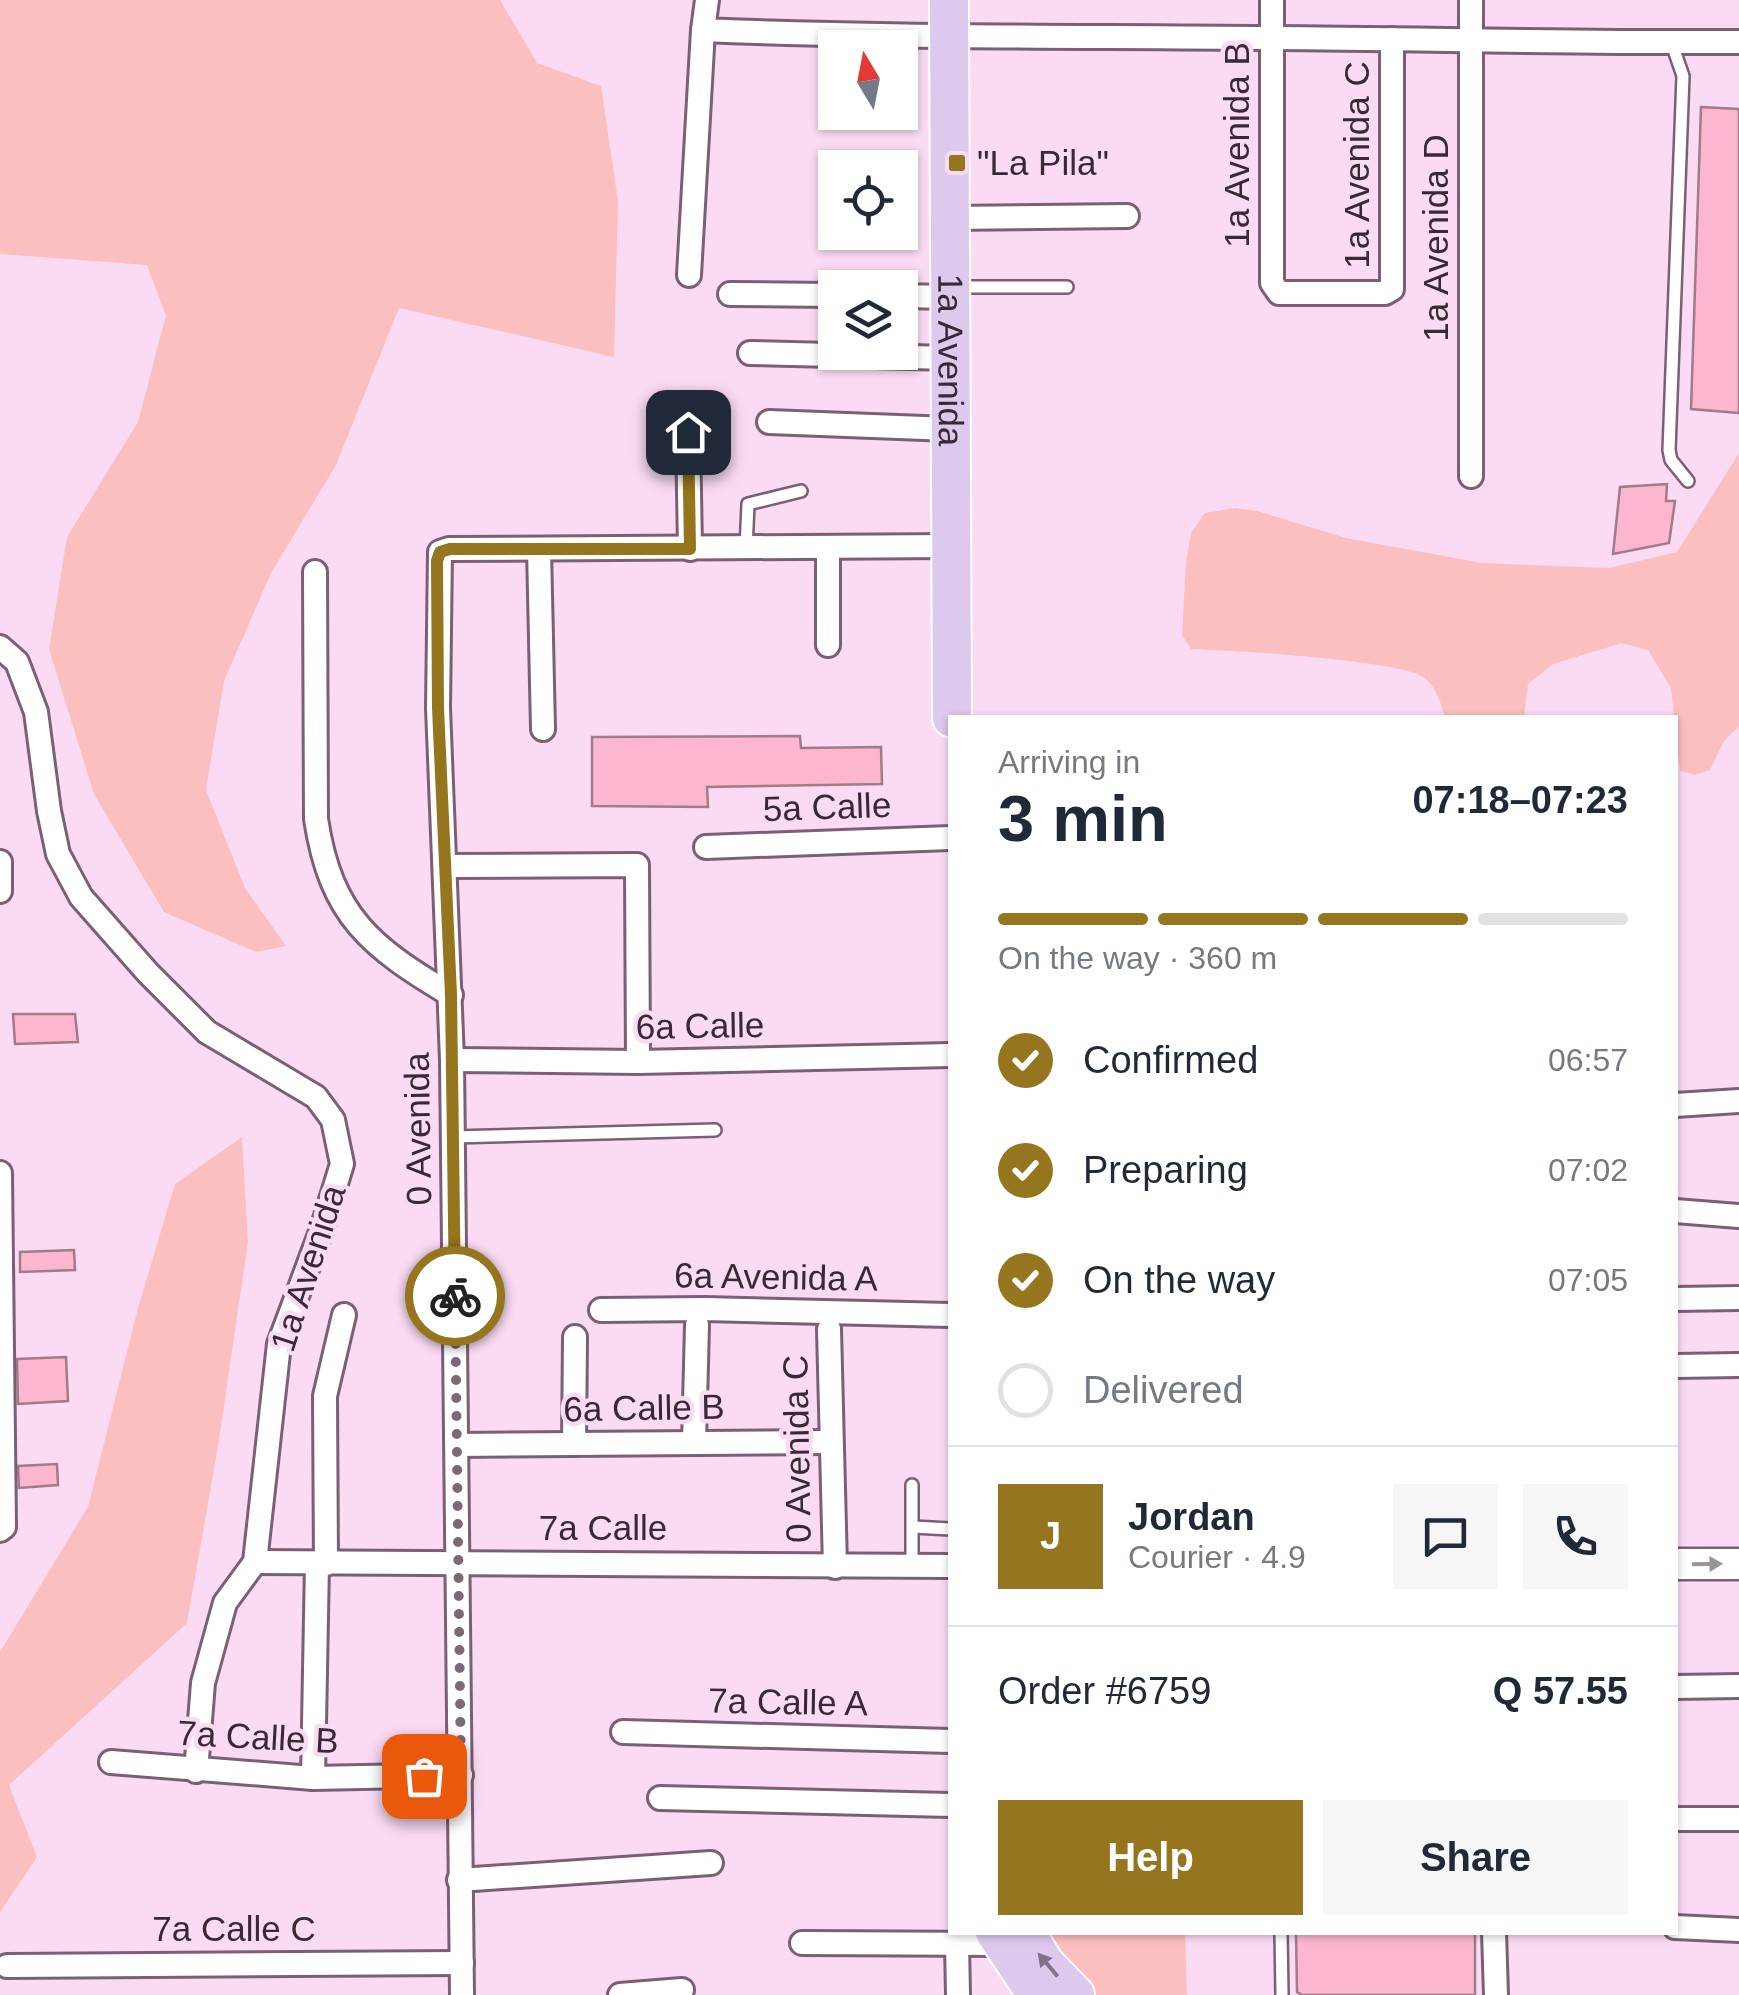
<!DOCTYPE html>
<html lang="en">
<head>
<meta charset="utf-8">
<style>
	:root { --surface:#fff; --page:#f6f6f7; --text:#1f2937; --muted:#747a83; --line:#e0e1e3; --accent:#95751d }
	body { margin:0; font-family:Arial,sans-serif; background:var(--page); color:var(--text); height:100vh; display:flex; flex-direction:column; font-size:38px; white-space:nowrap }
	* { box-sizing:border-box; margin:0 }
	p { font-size:32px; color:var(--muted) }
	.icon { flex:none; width:55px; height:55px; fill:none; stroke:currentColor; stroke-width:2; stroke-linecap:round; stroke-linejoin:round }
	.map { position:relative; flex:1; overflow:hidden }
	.drawer { position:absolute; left:948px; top:715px; width:730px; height:1220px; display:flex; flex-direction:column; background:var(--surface); border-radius:0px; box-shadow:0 2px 8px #0004 }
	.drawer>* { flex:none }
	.needle { width:65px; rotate:350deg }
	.fabs { position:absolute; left:818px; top:30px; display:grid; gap:20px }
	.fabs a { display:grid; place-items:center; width:100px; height:100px; border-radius:0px; background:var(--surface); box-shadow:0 2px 8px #0004; font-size:50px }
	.pin { position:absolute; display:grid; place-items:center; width:85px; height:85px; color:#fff; margin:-42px; border-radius:20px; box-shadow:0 5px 15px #0006 }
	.courier { position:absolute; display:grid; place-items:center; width:100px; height:100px; margin:-50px; border:8px solid #95751d; border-radius:50%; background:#fff; color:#222; box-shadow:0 2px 12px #0007 }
	.summary em { font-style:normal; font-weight:700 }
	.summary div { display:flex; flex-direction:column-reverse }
	.summary { display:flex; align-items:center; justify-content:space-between; height:170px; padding:0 50px }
	h1 { font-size:65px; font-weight:700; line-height:75px }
	.bar { display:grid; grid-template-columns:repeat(4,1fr); gap:15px 10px; align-content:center; height:120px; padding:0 50px }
	.bar i { height:12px; border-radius:8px; background:var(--line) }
	.bar .on { background:var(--accent) }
	.bar p { grid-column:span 4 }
	.line { display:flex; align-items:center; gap:25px; padding:0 50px; border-top:2px solid var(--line) }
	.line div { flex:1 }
	.round { display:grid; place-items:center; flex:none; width:105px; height:105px; border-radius:0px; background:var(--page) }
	ol { padding:0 50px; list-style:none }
	li { display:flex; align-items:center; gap:30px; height:110px }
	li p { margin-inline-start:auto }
	li .icon { padding:10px; border-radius:50%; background:var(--accent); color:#fff; stroke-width:4 }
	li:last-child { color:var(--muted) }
	li i { width:55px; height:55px; border:5px solid var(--line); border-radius:50% }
	.action { display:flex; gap:20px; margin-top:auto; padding:20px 50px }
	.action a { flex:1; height:115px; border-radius:0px; background:var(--accent); color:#fff; font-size:40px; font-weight:700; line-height:115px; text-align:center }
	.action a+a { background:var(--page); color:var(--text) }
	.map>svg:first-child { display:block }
	.green { fill:#fcbfbf }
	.building { fill:#fdb6cf; stroke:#a07c88; stroke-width:2.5 }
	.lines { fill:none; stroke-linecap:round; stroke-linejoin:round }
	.service-casing { stroke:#7b5f75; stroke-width:16 }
	.minor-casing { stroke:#7b5f75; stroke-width:28 }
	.tertiary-casing { stroke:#7b5f75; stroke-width:35 }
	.primary-casing { stroke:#fff; stroke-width:42 }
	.service { stroke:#fff; stroke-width:11 }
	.minor { stroke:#fff; stroke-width:22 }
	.tertiary { stroke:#fff; stroke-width:30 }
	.primary { stroke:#dec9ee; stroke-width:38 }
	.oneway { fill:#9b949a }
	.oneway2 { fill:#827288 }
	.done { stroke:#7c6877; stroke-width:10; stroke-dasharray:0 18 }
	.route { stroke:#95751d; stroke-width:12 }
	.poi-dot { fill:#95751d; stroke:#fbdbf4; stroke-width:4 }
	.labels { text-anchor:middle; stroke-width:9; stroke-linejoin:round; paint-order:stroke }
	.street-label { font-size:35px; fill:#372a34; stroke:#fbdbf4 }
	.poi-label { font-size:35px; fill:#372a34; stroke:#fbdbf4; text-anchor:start }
</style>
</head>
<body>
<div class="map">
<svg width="1739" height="1995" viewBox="0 0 1739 1995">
	<rect width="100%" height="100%" fill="#fbdbf4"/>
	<g class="green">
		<path d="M 0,0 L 500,0 L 537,63 L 601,86 L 618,201 L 614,357 L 399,308 L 336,465 L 271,573 L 224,681 L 206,790 L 245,888 L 286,946 L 256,952 L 164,912 L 94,794 L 49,649 L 67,537 L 138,422 L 166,315 L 147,265 L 0,254 Z"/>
		<path d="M 1739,453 L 1739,726 L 1724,741 L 1710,770 L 1695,775 L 1680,771 L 1671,688 L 1648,650 L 1622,643 L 1553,664 L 1528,684 L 1524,717 L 1445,718 C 1441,703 1436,686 1423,677 C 1399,660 1229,650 1191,649 L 1182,635 L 1186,562 L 1191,533 L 1205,513 L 1235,508 L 1257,511 L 1346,538 L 1482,563 L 1609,568 L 1677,552 Z"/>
		<path d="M 242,1137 L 248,1242 L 218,1446 L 187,1623 L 9,1785 L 37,1857 L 0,1912 L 0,1652 L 88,1507 L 138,1308 L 175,1184 Z"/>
		<path d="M 1038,1933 L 1185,1933 L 1187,1995 L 1092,1995 Z"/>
	</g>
	<g class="building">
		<path d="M 1701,107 L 1739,109 L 1739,413 L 1691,409 Z"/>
		<path d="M 1667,484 L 1666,501 L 1675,501 L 1669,543 L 1613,554 L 1620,487 Z"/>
		<path d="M 800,736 L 801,748 L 881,747 L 882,784 L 707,787 L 708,807 L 592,806 L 592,737 Z"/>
		<path d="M 13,1014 L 75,1014 L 78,1042 L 15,1044 Z"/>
		<path d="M 74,1250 L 75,1270 L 20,1272 L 20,1252 Z"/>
		<path d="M 66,1357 L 68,1401 L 18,1404 L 17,1359 Z"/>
		<path d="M 57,1464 L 58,1485 L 19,1488 L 18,1466 Z"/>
		<path d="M 1296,1932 L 1475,1932 L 1475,1995 L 1302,1995 L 1297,1992 Z"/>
	</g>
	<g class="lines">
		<defs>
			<g id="service">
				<path d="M 1672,44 L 1683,76 L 1669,450 L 1671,460 L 1688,481"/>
				<path d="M 958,287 L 1067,287"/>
				<path d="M 746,549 L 748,504 L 801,491"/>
				<path d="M 453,1137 L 715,1130"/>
				<path d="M 913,1527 L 950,1529"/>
				<path d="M 912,1566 L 912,1485"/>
				<path d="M 1281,1932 L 1282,1995"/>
			</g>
			<g id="minor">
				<path d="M 707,0 L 703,30 C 892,38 1081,36 1270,38 C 1427,39 1583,43 1739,42"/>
				<path d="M 1272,0 L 1272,283 L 1279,293 L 1385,293 L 1392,289 L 1392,39"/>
				<path d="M 1471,0 L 1471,476"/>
				<path d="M 948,218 L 1127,216"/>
				<path d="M 689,275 L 703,30"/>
				<path d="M 730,294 L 835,295"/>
				<path d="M 900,296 L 949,297"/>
				<path d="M 750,353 L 949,358"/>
				<path d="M 769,422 L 950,429"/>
				<path d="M 688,432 L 690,549"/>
				<path d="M 539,549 L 543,729"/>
				<path d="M 315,572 L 316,819 C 331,917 371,947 451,995"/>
				<path d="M 828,645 L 828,548"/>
				<path d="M 0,647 L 17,662 L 36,712 L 49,811 L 58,854 L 81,897 L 148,973 L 207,1032 L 316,1097 L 333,1120 L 342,1164 L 322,1229 L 279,1344 L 255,1562 L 225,1603 L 203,1683 L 196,1771"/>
				<path d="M 706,847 L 950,838"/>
				<path d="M 0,862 L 0,891"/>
				<path d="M 445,866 L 637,865 L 638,1062"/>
				<path d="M 452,1060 L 638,1062 L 950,1055"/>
				<path d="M 1675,1105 L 1739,1101"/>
				<path d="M 0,1173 L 4,1527 L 0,1530"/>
				<path d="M 1675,1211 L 1739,1216"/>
				<path d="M 1675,1299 L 1739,1298"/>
				<path d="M 601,1310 L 705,1309 L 950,1315"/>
				<path d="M 829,1329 L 835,1567"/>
				<path d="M 1675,1366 L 1739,1365"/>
				<path d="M 694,1443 L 697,1325"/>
				<path d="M 574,1444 L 575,1337"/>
				<path d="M 457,1445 L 831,1442"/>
				<path d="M 255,1562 L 950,1566"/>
				<path d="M 326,1564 L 325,1396 L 344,1315"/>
				<path d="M 1675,1687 L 1739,1686"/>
				<path d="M 623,1732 L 950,1741"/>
				<path d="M 111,1762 L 313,1778 L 461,1775"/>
				<path d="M 313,1778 L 317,1563"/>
				<path d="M 660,1798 L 950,1805"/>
				<path d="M 1675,1819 L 1739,1819"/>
				<path d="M 459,1880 L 711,1863"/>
				<path d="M 1675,1927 L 1739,1930"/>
				<path d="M 1494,1932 L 1496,1995"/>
				<path d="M 802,1943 L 1000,1944"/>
				<path d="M 957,1944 L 958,1995"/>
				<path d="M 7,1966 L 462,1963"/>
				<path d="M 462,1995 L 452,1060 L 438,708 L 440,552 L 449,549 L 952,546"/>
				<path d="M 620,1995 L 682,1990"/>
			</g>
			<path id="tertiary" d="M 1675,1564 L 1739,1564"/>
			<g id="primary">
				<path id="s1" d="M 949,0 L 952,718"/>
				<path d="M 995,1932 L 1037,1995"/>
				<path d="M 1025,1932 L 1045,1964 L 1075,1995"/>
			</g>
		</defs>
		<use href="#service" class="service-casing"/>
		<use href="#minor" class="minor-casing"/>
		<use href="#tertiary" class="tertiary-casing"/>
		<use href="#primary" class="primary-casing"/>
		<use href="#service" class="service"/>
		<use href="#minor" class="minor"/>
		<use href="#tertiary" class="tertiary"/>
		<use href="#primary" class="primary"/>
	</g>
	<defs><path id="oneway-solid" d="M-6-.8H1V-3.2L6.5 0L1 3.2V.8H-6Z" transform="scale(2.5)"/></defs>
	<use class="oneway" href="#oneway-solid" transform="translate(1707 1564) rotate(-1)"/>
	<use class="oneway2" href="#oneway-solid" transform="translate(1048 1965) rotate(-130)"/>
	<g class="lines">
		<path class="done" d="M 424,1776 L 461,1775 L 455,1296"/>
		<path class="route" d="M 455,1296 L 451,995 L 438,708 L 437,561 L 440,552 L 450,549 L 690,549 L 688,432"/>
	</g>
	<rect class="poi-dot" x="947" y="153" width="20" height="20" rx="5"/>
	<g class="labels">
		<g class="street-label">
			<text transform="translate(1237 145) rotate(-90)" y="12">1a Avenida B</text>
			<text transform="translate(1357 165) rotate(-90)" y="12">1a Avenida C</text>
			<text transform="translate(1436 238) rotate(-90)" y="12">1a Avenida D</text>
			<text dy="12" stroke="none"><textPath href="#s1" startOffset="360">1a Avenida</textPath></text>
			<text transform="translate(827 807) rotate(-2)" y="12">5a Calle</text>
			<text transform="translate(700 1026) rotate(-1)" y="12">6a Calle</text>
			<text transform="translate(418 1129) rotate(-91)" y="12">0 Avenida</text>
			<text transform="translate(308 1268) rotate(-72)" y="12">1a Avenida</text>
			<text transform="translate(776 1277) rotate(1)" y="12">6a Avenida A</text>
			<text transform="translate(644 1408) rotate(-1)" y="12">6a Calle B</text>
			<text transform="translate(797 1449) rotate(-91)" y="12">0 Avenida C</text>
			<text x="603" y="1540">7a Calle</text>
			<text transform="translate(788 1702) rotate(1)" y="12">7a Calle A</text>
			<text transform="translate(258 1737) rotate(3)" y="12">7a Calle B</text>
			<text x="234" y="1941">7a Calle C</text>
		</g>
		<g class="poi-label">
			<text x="977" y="175">"La Pila"</text>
		</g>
	</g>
</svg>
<div class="fabs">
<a><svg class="needle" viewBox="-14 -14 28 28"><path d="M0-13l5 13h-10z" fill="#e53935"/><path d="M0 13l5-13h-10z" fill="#747a83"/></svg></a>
<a><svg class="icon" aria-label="locate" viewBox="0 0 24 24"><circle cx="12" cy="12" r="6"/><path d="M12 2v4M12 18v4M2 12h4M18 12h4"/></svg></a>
<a><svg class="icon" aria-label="layers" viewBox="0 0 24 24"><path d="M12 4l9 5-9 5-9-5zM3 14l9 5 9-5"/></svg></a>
</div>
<div class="pin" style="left:424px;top:1776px;background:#ea580c"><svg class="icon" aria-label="bag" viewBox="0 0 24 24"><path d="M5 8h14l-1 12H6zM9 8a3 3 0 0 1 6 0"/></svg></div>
<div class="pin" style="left:688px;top:432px;background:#1f2937"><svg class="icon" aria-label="home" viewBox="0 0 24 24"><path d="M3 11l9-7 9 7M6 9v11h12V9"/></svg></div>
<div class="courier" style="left:455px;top:1296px"><svg class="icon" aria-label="bike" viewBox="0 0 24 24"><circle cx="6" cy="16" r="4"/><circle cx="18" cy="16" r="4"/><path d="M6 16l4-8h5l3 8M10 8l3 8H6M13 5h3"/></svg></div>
<section class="drawer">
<div class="summary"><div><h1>3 min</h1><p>Arriving in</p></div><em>07:18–07:23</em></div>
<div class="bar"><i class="on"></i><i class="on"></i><i class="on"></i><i></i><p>On the way · 360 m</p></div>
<ol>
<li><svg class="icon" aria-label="check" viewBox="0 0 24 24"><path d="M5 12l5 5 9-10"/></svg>Confirmed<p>06:57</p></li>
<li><svg class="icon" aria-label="check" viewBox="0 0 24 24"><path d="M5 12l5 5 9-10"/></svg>Preparing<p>07:02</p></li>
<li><svg class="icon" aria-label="check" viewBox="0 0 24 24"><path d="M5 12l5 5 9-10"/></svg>On the way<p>07:05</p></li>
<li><i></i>Delivered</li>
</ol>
<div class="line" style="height:180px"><b class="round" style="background:var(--accent);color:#fff">J</b><div><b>Jordan</b><p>Courier · 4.9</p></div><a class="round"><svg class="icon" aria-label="chat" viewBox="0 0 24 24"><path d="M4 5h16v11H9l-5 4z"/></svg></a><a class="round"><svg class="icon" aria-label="phone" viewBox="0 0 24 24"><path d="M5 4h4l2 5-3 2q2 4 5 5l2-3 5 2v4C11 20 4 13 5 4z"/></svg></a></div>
<div class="line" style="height:130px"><div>Order #6759</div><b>Q 57.55</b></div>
<div class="action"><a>Help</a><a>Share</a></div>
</section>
</div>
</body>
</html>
